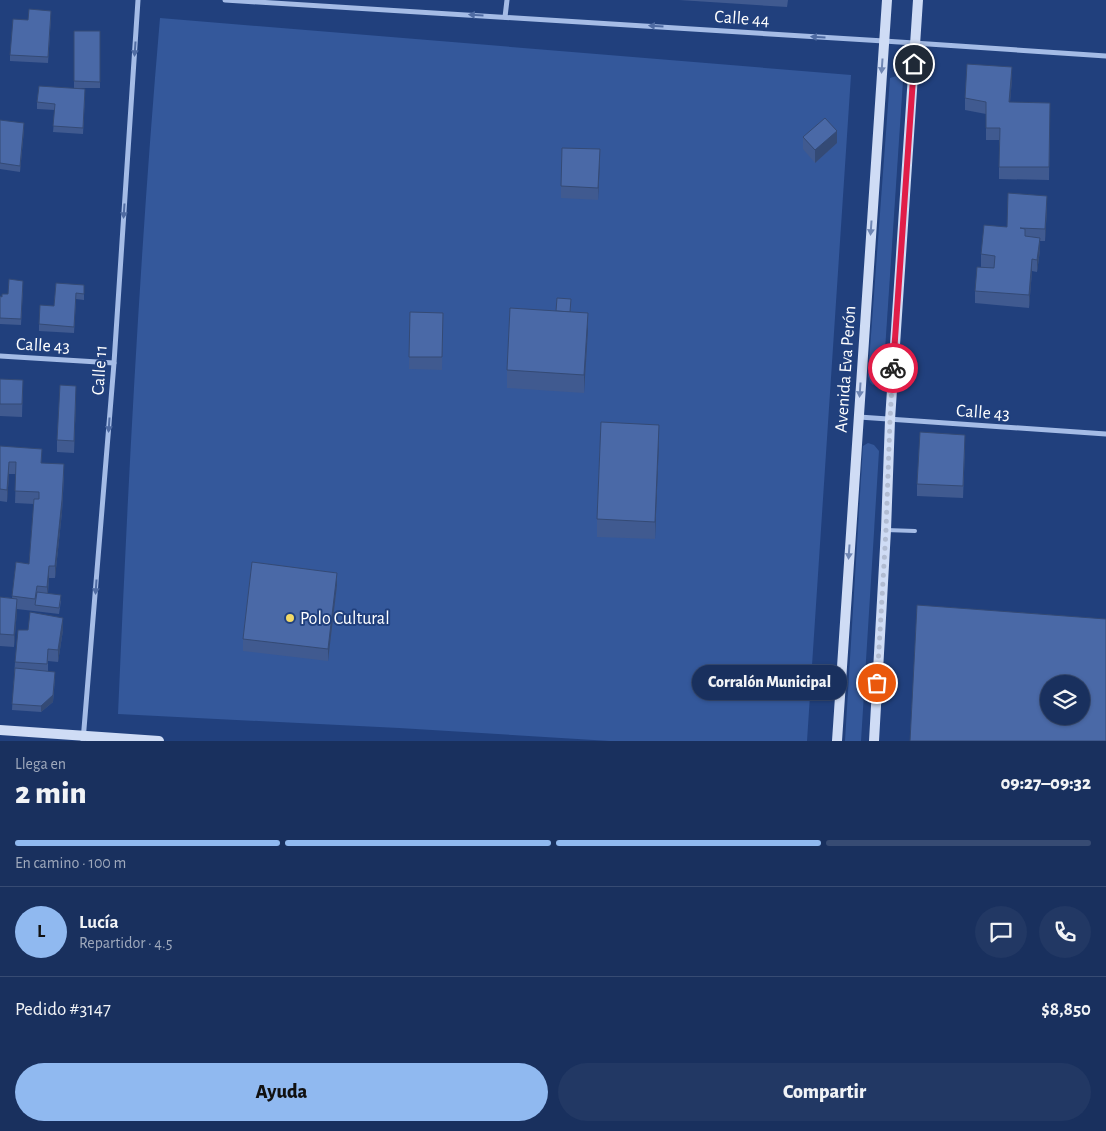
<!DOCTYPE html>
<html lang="es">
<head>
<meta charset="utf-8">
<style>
	:root { --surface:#19305e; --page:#223864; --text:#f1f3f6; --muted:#9fa9bc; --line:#374b73; --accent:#90b9f0 }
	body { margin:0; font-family:"Alegreya Sans",sans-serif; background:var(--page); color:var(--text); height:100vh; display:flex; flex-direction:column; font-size:19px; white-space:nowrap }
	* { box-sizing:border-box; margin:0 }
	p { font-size:16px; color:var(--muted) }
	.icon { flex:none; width:28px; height:28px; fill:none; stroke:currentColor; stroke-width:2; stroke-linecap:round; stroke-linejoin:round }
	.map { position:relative; height:741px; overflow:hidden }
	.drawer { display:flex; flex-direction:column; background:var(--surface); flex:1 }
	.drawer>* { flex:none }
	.controls { position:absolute; left:1040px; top:675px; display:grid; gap:10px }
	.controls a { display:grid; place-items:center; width:50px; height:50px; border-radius:50%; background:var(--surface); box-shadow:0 1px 4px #0004,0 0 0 1px var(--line); font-size:25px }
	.pin { position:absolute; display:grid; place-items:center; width:42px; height:42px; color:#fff; margin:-21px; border:2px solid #fff; border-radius:50%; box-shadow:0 1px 5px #0007 }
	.courier { position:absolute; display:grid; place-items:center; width:50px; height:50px; margin:-25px; border:4px solid #e11d48; border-radius:50%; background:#fff; color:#222; box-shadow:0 1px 6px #0007 }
	.bubble { position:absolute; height:35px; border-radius:18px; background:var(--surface); box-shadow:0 1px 4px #0004,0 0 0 1px var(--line); font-size:16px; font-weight:800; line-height:35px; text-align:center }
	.headline em { font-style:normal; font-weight:800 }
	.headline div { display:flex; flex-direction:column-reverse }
	.headline { display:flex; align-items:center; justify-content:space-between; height:85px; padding:0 15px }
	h1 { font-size:32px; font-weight:800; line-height:38px }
	.bar { display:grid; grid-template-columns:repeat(4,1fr); gap:8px 5px; align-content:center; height:60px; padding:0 15px }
	.bar i { height:6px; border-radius:4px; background:var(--line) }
	.bar .selected { background:var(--accent) }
	.bar p { grid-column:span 4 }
	.line { display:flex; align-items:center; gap:12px; padding:0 15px; border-top:1px solid var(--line) }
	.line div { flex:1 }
	.round { display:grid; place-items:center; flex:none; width:52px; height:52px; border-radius:26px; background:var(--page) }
	.primary-button { display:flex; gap:10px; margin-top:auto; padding:10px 15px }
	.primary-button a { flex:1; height:58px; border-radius:30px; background:var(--accent); color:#111; font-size:20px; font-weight:800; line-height:58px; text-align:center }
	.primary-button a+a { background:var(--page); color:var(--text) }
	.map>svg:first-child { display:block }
	.green { fill:#34589b }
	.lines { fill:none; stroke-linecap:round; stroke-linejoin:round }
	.lane { stroke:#a5bce6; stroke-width:4 }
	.street { stroke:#a5bce6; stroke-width:5 }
	.secondary { stroke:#cfdcf5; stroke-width:10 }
	.wall { fill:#405a90 }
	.shaded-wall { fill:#344a75 }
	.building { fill:#4a69a7; stroke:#344a75; fill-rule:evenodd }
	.oneway { fill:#4f6ba2 }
	.oneway2 { fill:#6f86b3 }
	.done { stroke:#b1bcd2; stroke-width:5; stroke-dasharray:0 9 }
	.route { stroke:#e11d48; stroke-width:6 }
	.poi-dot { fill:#f3d966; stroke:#21407d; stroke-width:2 }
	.labels { text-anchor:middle; stroke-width:4; stroke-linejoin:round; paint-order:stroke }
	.street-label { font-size:18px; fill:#fff; stroke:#21407d }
	.poi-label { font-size:18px; fill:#fff; stroke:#21407d; text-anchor:start }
</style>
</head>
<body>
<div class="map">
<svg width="1106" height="741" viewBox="0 0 1106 741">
	<rect width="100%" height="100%" fill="#21407d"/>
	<g class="green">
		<path d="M 160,18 L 851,75 L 807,741 L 610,741 L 399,728 L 118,714 C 128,482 140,250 160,18 Z"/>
		<path d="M 900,75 L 903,80 L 883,380 L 873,385 L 870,382 L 868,376 L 890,78 Z"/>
		<path d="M 868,443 L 874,445 L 879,451 L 861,741 L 845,741 L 863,446 Z"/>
	</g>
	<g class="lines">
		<path class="lane" d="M 886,530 L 915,531"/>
		<g class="street">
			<path d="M 225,0 L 884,41 L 1106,56"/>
			<path d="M 505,17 L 507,0"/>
			<path d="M 0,356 L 114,363"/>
			<path d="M 859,417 L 1106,434"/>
			<path d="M 83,741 L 114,363 L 138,0"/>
		</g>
		<g class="secondary">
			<path d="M 0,730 L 159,741"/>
			<path d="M 837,741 L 887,0"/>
			<path d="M 874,741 L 886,530 L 890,420 L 918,0"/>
		</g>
	</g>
	<g class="wall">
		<path d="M 679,0 L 788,0 L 787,7 Z"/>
		<path d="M 51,17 L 48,63 L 10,61 L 10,55 L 28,20 Z"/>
		<rect x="74" y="31" width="26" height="57"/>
		<path d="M 1012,79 L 1010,102 L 1050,103 L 1049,180 L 999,179 L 999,140 L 986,140 L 986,114 L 965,110 L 965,98 Z"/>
		<path d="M 85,95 L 83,134 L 53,132 L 55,110 L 37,109 L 37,102 Z"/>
		<path d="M 0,120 L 24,129 L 20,172 L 0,169 Z"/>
		<path d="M 803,137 L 837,143 L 815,163 L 803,149 Z"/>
		<path d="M 600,162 L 598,200 L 561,198 L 561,186 Z"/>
		<path d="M 1047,208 L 1045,241 L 1040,241 L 1040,250 L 1037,272 L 1032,271 L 1029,308 L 975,303 L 975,291 L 994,268 L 981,267 L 981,254 L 1007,227 Z"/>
		<path d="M 56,283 L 84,291 L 84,300 L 76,299 L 74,333 L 39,331 L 39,324 L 54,306 Z"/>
		<path d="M 23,287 L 21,325 L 0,324 L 0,296 L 2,297 L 2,294 L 8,294 Z"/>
		<path d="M 410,312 L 443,313 L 442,370 L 409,369 Z"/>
		<path d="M 571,312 L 588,330 L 584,393 L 507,388 L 507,370 Z"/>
		<path d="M 0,379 L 23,380 L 22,417 L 0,416 Z"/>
		<path d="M 76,398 L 74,453 L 57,452 L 57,440 Z"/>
		<path d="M 659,442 L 655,539 L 597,537 L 597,519 Z"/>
		<path d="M 0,446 L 42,463 L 64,476 L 62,512 L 55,578 L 49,578 L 48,593 L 61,601 L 59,614 L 17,609 L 14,647 L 0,646 L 0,597 L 12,598 L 16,562 L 29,564 L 34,504 L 15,503 L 16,474 L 9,474 L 7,502 L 0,501 Z"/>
		<path d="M 965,447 L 963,498 L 917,496 L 917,484 Z"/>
		<path d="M 337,585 L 328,661 L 243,651 L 243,639 Z"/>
		<path d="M 63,630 L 58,662 L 48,661 L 48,671 L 55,678 L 53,702 L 41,712 L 12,710 L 15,662 Z"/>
	</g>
	<g class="shaded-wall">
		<path d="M 1012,67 L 1012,79 L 1009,114 L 1009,102 Z"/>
		<path d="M 24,123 L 24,129 L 20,172 L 20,166 Z"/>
		<path d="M 837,131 L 837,143 L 815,163 L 815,150 Z"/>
		<path d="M 600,149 L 600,162 L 598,200 L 598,188 Z"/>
		<path d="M 1047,196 L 1047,208 L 1045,241 L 1045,229 Z"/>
		<path d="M 1040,238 L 1040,250 L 1037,272 L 1037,260 Z"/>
		<path d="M 1032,259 L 1032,271 L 1029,308 L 1029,295 Z"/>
		<path d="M 588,313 L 588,330 L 584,393 L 584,375 Z"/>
		<path d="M 76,386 L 76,398 L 74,453 L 74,441 Z"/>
		<path d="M 659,425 L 659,442 L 655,539 L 655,522 Z"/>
		<path d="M 9,462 L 9,474 L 7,502 L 7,490 Z"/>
		<path d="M 64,464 L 62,512 L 55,578 L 55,566 Z"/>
		<path d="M 49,566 L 49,578 L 47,599 L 47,587 Z"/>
		<path d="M 337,573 L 337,585 L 328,661 L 328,649 Z"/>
		<path d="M 17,599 L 17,611 L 14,647 L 14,635 Z"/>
		<path d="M 63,618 L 63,630 L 58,662 L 58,650 Z"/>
		<path d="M 55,672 L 53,702 L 41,712 L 41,706 Z"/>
	</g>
	<g class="building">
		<path d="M 29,9 L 51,11 L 48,57 L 10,55 L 13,19 L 28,20 Z"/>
		<path d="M 74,31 L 100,31 L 100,82 L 74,81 Z"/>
		<path d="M 967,64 L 1012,67 L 1009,102 L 1050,103 L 1049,167 L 999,167 L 1000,128 L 986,128 L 986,102 L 965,98 Z"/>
		<path d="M 39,86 L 85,89 L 83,128 L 53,126 L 55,104 L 37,102 Z"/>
		<path d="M 825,118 L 837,131 L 815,150 L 803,137 Z"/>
		<path d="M 0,120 L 24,123 L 20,166 L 0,163 Z"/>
		<path d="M 562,148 L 600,149 L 598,188 L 561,186 Z"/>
		<path d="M 1008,193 L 1047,196 L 1045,229 L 1020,228 L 1025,229 L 1025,236 L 1040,238 L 1037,260 L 1032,259 L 1029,295 L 975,291 L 977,267 L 994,268 L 995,256 L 981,254 L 984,225 L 1007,227 Z"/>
		<path d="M 9,279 L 23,281 L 21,319 L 0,318 L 0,296 L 2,297 L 2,294 L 8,294 Z"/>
		<path d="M 56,283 L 84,285 L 84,294 L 76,293 L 74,327 L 39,324 L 40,305 L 54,306 Z"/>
		<path d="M 557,298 L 571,299 L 570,312 L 556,311 Z"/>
		<path d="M 510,308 L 588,313 L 584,375 L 507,370 Z"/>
		<path d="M 410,312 L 443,313 L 442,357 L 409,357 Z"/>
		<path d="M 0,379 L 23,380 L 22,404 L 0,404 Z"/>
		<path d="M 60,385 L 76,386 L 74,441 L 57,440 Z"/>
		<path d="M 601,422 L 659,425 L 655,522 L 597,519 Z"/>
		<path d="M 920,432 L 965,435 L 963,486 L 917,484 Z"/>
		<path d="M 0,446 L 42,449 L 41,463 L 64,464 L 62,500 L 55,566 L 49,566 L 47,587 L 37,586 L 35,599 L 12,596 L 16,562 L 29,564 L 34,499 L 39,499 L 39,492 L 15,491 L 16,462 L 9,462 L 7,490 L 0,489 Z"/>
		<path d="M 252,562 L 337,573 L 328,649 L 243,639 Z"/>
		<path d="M 37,592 L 61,595 L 59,608 L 35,605 Z"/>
		<path d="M 0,597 L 17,599 L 14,635 L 0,634 Z"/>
		<path d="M 917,605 L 1106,619 L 1106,741 L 910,741 ZM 1049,684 L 1081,684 L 1081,716 L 1049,716 Z"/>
		<path d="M 30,612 L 63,618 L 58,650 L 48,649 L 47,664 L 15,662 L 18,630 L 28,630 Z"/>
		<path d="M 15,668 L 55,672 L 53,695 L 41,706 L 12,704 Z"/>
	</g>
	<defs><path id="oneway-solid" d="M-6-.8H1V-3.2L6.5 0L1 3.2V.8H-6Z" transform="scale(1.25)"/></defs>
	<g class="oneway">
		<use href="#oneway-solid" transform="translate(476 15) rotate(-177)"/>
		<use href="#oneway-solid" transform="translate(656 26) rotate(-176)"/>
		<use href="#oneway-solid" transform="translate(818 37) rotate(-176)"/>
		<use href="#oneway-solid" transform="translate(135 49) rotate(94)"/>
		<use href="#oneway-solid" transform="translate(124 211) rotate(94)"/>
		<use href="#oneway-solid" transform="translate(109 425) rotate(94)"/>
		<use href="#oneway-solid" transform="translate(96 587) rotate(94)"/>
	</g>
	<g class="oneway2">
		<use href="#oneway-solid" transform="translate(882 66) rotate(94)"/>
		<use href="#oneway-solid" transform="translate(871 228) rotate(94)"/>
		<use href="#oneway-solid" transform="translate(860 390) rotate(94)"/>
		<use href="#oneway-solid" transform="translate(849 552) rotate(94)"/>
	</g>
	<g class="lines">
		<path class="done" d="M 877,683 L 886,530 L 890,420 L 893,368"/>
		<path class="route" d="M 893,368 L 914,64"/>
	</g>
	<circle class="poi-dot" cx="290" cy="618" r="5"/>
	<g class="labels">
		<g class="street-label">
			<text transform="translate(742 18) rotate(4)" y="6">Calle 44</text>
			<text transform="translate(43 345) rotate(3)" y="6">Calle 43</text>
			<text transform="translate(845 369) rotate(-86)" y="6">Avenida Eva Perón</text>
			<text transform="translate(99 370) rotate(-86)" y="6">Calle 11</text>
			<text transform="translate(983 412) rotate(4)" y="6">Calle 43</text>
		</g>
		<g class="poi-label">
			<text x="300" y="624">Polo Cultural</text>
		</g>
	</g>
</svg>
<div class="controls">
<a><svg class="icon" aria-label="layers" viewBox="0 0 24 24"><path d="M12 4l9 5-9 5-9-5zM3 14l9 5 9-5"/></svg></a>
</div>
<div class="pin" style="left:877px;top:683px;background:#ea580c"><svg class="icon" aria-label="bag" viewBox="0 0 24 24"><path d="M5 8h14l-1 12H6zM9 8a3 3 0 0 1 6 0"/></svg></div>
<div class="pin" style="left:914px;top:64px;background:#1f2937"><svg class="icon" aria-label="home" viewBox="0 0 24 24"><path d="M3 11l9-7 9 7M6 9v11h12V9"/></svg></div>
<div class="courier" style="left:893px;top:368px"><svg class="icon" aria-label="bike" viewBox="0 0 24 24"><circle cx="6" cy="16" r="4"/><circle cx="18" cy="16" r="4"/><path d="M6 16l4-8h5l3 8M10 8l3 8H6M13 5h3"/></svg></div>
<div class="bubble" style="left:692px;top:665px;width:155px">Corralón Municipal</div>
</div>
<section class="drawer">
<div class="headline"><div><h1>2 min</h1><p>Llega en</p></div><em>09:27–09:32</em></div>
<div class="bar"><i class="selected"></i><i class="selected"></i><i class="selected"></i><i></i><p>En camino · 100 m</p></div>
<div class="line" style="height:90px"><b class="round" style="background:var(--accent);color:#111">L</b><div><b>Lucía</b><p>Repartidor · 4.5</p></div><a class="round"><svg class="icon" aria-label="chat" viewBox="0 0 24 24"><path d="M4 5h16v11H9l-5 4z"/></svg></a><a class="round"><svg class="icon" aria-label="phone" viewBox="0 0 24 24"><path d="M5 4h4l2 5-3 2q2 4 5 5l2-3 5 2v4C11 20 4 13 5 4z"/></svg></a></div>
<div class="line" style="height:65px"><div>Pedido #3147</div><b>$8,850</b></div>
<div class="primary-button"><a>Ayuda</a><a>Compartir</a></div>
</section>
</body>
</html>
